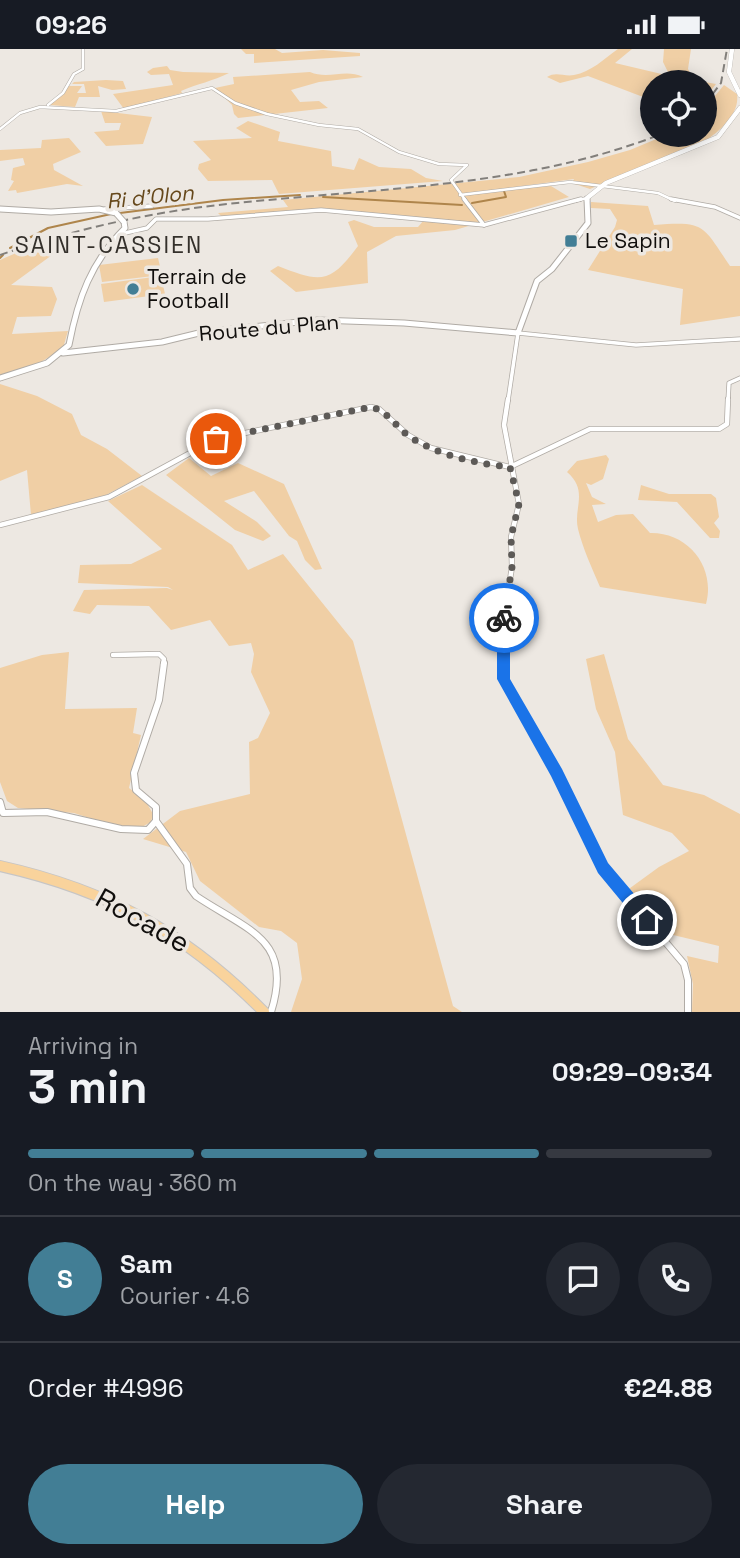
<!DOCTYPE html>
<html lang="en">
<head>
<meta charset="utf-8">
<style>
	:root { --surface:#171b24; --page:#242831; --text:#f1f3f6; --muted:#9ea1a6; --line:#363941; --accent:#427e95 }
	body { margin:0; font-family:"Space Grotesk",sans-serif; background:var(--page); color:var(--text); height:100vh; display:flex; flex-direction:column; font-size:26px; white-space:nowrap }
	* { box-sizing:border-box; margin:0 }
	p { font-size:23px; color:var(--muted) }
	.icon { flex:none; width:38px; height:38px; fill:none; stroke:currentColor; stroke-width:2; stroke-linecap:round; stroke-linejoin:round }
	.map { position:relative; height:963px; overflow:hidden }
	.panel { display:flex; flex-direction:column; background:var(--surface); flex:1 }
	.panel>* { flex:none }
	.tools { position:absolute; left:640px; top:21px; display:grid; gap:14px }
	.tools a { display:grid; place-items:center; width:77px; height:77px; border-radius:50%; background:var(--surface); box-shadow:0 4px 18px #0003; font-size:35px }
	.pin { position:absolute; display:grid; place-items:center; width:60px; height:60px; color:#fff; margin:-30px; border:4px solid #fff; border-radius:50%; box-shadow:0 2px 7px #0007 }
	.courier { position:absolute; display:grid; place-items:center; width:70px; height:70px; margin:-35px; border:5px solid #1a73e8; border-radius:50%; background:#fff; color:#222; box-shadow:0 2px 9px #0007 }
	.headline em { font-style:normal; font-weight:600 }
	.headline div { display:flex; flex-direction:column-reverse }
	.headline { display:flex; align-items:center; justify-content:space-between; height:119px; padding:0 28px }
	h1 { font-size:46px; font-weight:600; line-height:52px }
	.bar { display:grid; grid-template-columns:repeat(4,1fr); gap:10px 7px; align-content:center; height:84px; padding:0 28px }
	.bar i { height:9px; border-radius:5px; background:var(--line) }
	.bar .selected { background:var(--accent) }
	.bar p { grid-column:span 4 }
	.line { display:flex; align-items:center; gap:18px; padding:0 28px; border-top:2px solid var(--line) }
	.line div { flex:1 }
	.round { display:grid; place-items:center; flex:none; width:74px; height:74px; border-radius:37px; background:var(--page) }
	.cta { display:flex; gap:14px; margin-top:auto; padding:14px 28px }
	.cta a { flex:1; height:80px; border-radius:42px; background:var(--accent); color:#fff; font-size:28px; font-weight:600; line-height:80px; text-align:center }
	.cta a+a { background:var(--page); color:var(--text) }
	.status { display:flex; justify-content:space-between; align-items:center; height:49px; padding:0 35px; background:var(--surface); direction:ltr }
	.status svg { height:19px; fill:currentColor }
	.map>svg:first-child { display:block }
	.green { fill:#f0cfa5 }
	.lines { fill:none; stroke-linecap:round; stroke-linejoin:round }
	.stream { stroke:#af854b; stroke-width:2 }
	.street-far3-casing { stroke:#b0aba5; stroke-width:3.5 }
	.street-far2-casing { stroke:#b0aba5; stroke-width:5 }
	.street-far1-casing { stroke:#b0aba5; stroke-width:6 }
	.street-casing { stroke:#b0aba5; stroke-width:8 }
	.secondary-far1-casing { stroke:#b0aba5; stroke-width:5 }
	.secondary-casing { stroke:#b0aba5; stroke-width:7 }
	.primary-casing { stroke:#c6c5c5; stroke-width:12 }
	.street-far3 { stroke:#fff; stroke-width:2.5 }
	.street-far2 { stroke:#fff; stroke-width:3.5 }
	.street-far1 { stroke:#fff; stroke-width:4.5 }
	.street { stroke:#fff; stroke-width:6 }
	.secondary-far1 { stroke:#fff; stroke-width:4.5 }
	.secondary { stroke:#fff; stroke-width:5 }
	.primary { stroke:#f9d39c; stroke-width:10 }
	.rail { stroke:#827f7b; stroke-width:2; stroke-dasharray:8 4.5; stroke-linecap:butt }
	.secondary-bridge-casing { stroke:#b0aba5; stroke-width:7; stroke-linecap:butt }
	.secondary-bridge { stroke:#fff; stroke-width:5 }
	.route { fill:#1a73e8 }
	.done { stroke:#5d5a57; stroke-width:7; stroke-dasharray:0 12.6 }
	.poi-dot { fill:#427e95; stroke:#ede8e2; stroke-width:2.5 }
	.labels { text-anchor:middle; stroke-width:7; stroke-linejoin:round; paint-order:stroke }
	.far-water-label { font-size:21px; font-style:italic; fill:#66481b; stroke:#ede8e2 }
	.far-poi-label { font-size:21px; fill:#100e0c; stroke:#ede8e2; text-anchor:start }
	.far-street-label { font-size:21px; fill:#100e0c; stroke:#ede8e2 }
	.far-quarter-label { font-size:23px; letter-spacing:2px; fill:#34302b; stroke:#ede8e2 }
	.near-street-label { font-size:28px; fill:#100e0c; stroke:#ede8e2 }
</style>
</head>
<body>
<div class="status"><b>09:26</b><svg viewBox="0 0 49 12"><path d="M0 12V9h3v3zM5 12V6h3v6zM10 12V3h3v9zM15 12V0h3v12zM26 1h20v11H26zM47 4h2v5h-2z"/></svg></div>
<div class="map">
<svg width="740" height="963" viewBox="0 0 740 963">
	<rect width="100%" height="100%" fill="#ede8e2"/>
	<g class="green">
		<path d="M 241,0 L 275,0 L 282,4 L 323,1 L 360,4 L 360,7 L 254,14 L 254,5 L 246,5 Z"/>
		<path d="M 618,0 L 632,0 L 615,14 L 670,27 L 663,13 L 664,0 L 691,0 L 688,20 L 694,31 L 716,35 L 705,49 L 705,33 L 653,33 L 653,57 L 646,54 L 651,51 L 588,27 L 560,34 L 547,28 C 556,22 564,28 574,26 C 591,23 604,10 618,0 Z"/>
		<path d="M 167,17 L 170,21 L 183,23 L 229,24 C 213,32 197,35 181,42 L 182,44 L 124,60 L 113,45 L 173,36 L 169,25 L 151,26 L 147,23 L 153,19 Z"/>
		<path d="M 310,23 C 329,31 345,19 363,28 L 319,33 L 291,41 L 300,53 L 319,52 L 328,59 L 238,69 L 234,65 L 232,56 L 215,39 L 234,35 L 233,28 Z"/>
		<path d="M 106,31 L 123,32 L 126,40 L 112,41 L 98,37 L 100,48 L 79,48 L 75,58 L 50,56 L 69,37 L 82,37 L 77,44 L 86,44 L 84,35 L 72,35 L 74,33 Z"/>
		<path d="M 724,36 L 737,45 C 740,65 720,82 705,92 L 590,140 L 572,134 L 574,130 L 472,144 L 551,137 L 569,148 L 455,181 L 396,187 L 367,203 L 368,234 L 296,243 L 270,222 L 278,217 C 321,234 330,235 358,197 L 348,173 L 354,171 L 374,178 L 418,178 L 424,171 L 323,160 L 222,168 L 218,164 L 288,158 L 283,151 L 519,128 L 588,113 L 630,101 L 666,86 L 705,86 L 705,59 Z"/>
		<path d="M 101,62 L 152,68 L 143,95 L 106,97 L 94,83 L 119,81 L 121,74 L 105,74 Z"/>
		<path d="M 248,72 L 280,83 L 278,92 L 331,102 L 332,117 L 354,121 L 359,109 L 379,118 L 411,120 L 426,129 L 443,132 L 279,145 L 272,131 L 208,132 L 198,120 L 199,115 L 211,111 L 193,92 L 252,89 L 236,79 Z"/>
		<path d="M 69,89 L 81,103 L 53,115 L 54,121 L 83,137 L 67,135 L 17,144 L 16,141 L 8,142 L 14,132 L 11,131 L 13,119 L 25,116 L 23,109 L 0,112 L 0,101 L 41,99 L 42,91 Z"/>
		<path d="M 591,153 L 648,157 L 654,176 C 706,172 702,176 730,217 L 740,217 L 740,267 L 680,276 L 683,240 L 588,221 L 615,178 L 617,171 L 610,160 L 591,159 Z"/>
		<path d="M 23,201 L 52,206 L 11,236 L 52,238 L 57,250 L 51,267 L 17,268 L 12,285 L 68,282 L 63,299 L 41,313 L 0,326 L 0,211 Z"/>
		<path d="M 158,209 L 162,226 L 102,233 L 99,216 Z"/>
		<path d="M 161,227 L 165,245 L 104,253 L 101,235 Z"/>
		<path d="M 0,335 L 37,347 L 72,365 L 81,386 L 107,400 L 142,427 L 106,446 L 31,466 L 27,421 L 0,432 Z"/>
		<path d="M 606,406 L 609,410 L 603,430 L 591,436 L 586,434 L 592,448 L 606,455 L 592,456 L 598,473 L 616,466 L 633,465 L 650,484 C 688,483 716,518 706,555 L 600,538 C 592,519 583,500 578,480 C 573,459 589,442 567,423 L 577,412 Z"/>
		<path d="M 189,409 L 211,427 L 238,414 L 284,435 L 322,520 L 315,521 L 305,511 L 297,492 L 289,487 L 254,442 L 224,452 L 257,473 L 271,487 L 263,492 L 235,481 L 166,426 Z"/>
		<path d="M 142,436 L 232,496 L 248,521 L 283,505 L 353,592 L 453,957 L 462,963 L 291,963 L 302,930 L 297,894 L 281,882 L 259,878 L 200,832 L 186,803 L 143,790 L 180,762 L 250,745 L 249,693 L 258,689 L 270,664 L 251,623 L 254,605 L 251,594 L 229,597 L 210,571 L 171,581 L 149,557 L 97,556 L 90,565 L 73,562 L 84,541 L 167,539 L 173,541 L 168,538 L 78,534 L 80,516 L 131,515 L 162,500 L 108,452 Z"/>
		<path d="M 641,436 L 669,445 L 711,445 L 716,449 L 719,468 L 714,474 L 720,482 L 719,489 L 710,489 L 677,453 L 638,451 Z"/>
		<path d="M 69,603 L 65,660 L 137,659 L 133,684 L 141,686 L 129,739 L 145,751 L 153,765 L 151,773 L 140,779 L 108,775 L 74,764 L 18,759 L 7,752 L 0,733 L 0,619 L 42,606 Z"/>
		<path d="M 604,605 L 628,690 L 663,736 L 704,746 L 740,765 L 740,963 L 692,963 L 693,935 L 687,907 L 718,914 L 719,897 L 669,885 L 626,842 L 659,818 L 689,802 L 672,784 L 623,766 L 615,703 L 596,660 L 586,610 Z"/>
	</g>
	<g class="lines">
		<g class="stream">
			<path d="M 323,148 L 462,156"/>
			<path d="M 472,154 L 506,148 L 504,142"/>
			<path d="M 120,164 L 223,151 L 300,146"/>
			<path d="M 10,199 L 48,179 L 111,165"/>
			<path d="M 0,209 L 3,206"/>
		</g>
		<defs>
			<g id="street-far3">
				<path d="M 48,56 L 63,44 L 74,25 L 83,20 L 83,0"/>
				<path d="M 0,80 L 20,64 L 40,58 L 116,62 L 212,39 L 235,54 L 267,65 L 319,76 L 358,80 L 399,103 L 439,115 L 467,116 L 451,131 L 466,152"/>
				<path d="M 460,146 L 570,133 L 658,144 L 675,152"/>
				<path d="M 575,152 L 587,149"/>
			</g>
			<g id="street-far2">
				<path d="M 464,150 L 484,176"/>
				<path d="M 671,150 L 715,158 L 740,169"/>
				<path d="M 105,160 L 152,157"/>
				<path d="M 121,185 L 147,179 L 156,170 L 208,170 L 321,161 L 484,176 L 581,150"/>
				<path d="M 508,352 L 518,284 L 636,296 L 740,290"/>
				<path d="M 728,352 L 729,334 L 740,329"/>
			</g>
			<g id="street-far1">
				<path d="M 0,476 L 109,448 L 216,390 L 371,358 L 379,360 L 408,386 L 431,399 L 510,418 L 590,380 L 719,380 L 727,375 L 728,350"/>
				<path d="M 113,606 L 159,605 L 164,610 L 163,616"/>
				<path d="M 504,616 L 504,568 L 512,518 L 511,488 L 519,455 L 504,376 L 508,350"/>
			</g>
			<g id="street">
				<path d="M 504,614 L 504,630 L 557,724 L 603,819 L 684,915 L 688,931 L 688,963"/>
				<path d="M 0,753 L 3,764 L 47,763 L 121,780 L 148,781 L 156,772 L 156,758 L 136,741 L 134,724 L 159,651 L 164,614"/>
				<path d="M 156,772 L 187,815 L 190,839 L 196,847 C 248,882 294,890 271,963"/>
			</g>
			<g id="secondary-far1">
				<path d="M 732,0 L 729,23 L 740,46"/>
				<path d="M 587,152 L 587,149 L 606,134 L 718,88 L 740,59"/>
			</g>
			<g id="secondary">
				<path d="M 0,160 L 51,163 L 99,160 L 116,164"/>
				<path d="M 63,304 L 162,293 L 203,283 L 318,271 L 404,274 L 518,284 L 537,232 L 552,220 L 588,174 L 587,150"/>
				<path d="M 0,329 L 47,314 L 69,296 C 78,249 91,213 125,179 L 124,173"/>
			</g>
			<path id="primary" d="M 0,817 C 108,841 186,884 264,963"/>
		</defs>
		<use href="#street-far3" class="street-far3-casing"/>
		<use href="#street-far2" class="street-far2-casing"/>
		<use href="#street-far1" class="street-far1-casing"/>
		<use href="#street" class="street-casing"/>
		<use href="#secondary-far1" class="secondary-far1-casing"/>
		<use href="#secondary" class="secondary-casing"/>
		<use href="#primary" class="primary-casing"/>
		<use href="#street-far3" class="street-far3"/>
		<use href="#street-far2" class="street-far2"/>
		<use href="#street-far1" class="street-far1"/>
		<use href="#street" class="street"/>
		<use href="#secondary-far1" class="secondary-far1"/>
		<use href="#secondary" class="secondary"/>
		<use href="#primary" class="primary"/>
		<g class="rail">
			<path d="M 705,55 L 721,34 L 727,0"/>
			<path d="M 0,206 C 77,179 156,162 237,154 C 380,139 524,138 659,86"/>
		</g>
		<defs>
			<path id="secondary-bridge" d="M 116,164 L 124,173"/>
		</defs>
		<use href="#secondary-bridge" class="secondary-bridge-casing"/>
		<use href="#secondary-bridge" class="secondary-bridge"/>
	</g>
	<path class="route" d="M 504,565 L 510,569 L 510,630 L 562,720 L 608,814 L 652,866 L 655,871 L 652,876 L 647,878 L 641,876 L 598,824 L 551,727 L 497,630 L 497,569 Z"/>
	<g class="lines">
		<path class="done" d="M 216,390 L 371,358 C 388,362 396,378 410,388 C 438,406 477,415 510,418 L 519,455 L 511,488 L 512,518 L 504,569"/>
	</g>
	<g class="poi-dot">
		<rect x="564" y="185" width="14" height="14" rx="3.5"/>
		<circle cx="133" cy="240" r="7"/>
	</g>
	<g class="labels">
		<g class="far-water-label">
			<text transform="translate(150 148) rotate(-6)" y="7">Ri d'Olon</text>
		</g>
		<g class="far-poi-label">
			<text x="585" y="199">Le Sapin</text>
			<text x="147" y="235">Terrain de<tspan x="147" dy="24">Football</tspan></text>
		</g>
		<g class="far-street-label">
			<text transform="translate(269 279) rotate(-5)" y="7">Route du Plan</text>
		</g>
		<g class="far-quarter-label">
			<text x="109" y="204">SAINT-CASSIEN</text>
		</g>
		<g class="near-street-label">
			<text transform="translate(143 871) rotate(29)" y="10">Rocade</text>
		</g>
	</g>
</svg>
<div class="tools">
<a><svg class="icon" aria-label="locate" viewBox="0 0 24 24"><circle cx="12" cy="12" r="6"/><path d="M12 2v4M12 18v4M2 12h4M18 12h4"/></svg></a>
</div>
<div class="pin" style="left:216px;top:390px;background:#ea580c"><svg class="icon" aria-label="bag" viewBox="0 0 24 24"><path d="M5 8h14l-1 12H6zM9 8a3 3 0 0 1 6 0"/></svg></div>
<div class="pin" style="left:647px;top:871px;background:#1f2937"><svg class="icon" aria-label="home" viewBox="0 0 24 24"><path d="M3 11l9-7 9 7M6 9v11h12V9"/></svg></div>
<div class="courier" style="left:504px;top:569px"><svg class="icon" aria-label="bike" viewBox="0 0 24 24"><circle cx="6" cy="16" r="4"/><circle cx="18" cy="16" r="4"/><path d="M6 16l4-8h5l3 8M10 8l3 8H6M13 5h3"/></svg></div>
</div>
<section class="panel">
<div class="headline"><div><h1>3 min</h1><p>Arriving in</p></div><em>09:29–09:34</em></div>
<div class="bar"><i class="selected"></i><i class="selected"></i><i class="selected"></i><i></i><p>On the way · 360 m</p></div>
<div class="line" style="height:126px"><b class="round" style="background:var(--accent);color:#fff">S</b><div><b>Sam</b><p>Courier · 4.6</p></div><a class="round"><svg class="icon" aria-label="chat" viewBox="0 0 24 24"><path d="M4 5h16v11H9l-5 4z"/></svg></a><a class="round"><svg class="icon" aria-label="phone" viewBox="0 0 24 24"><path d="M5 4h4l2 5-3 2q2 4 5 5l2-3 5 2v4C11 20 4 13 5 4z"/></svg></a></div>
<div class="line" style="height:91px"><div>Order #4996</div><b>€24.88</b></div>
<div class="cta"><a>Help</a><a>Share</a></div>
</section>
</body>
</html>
